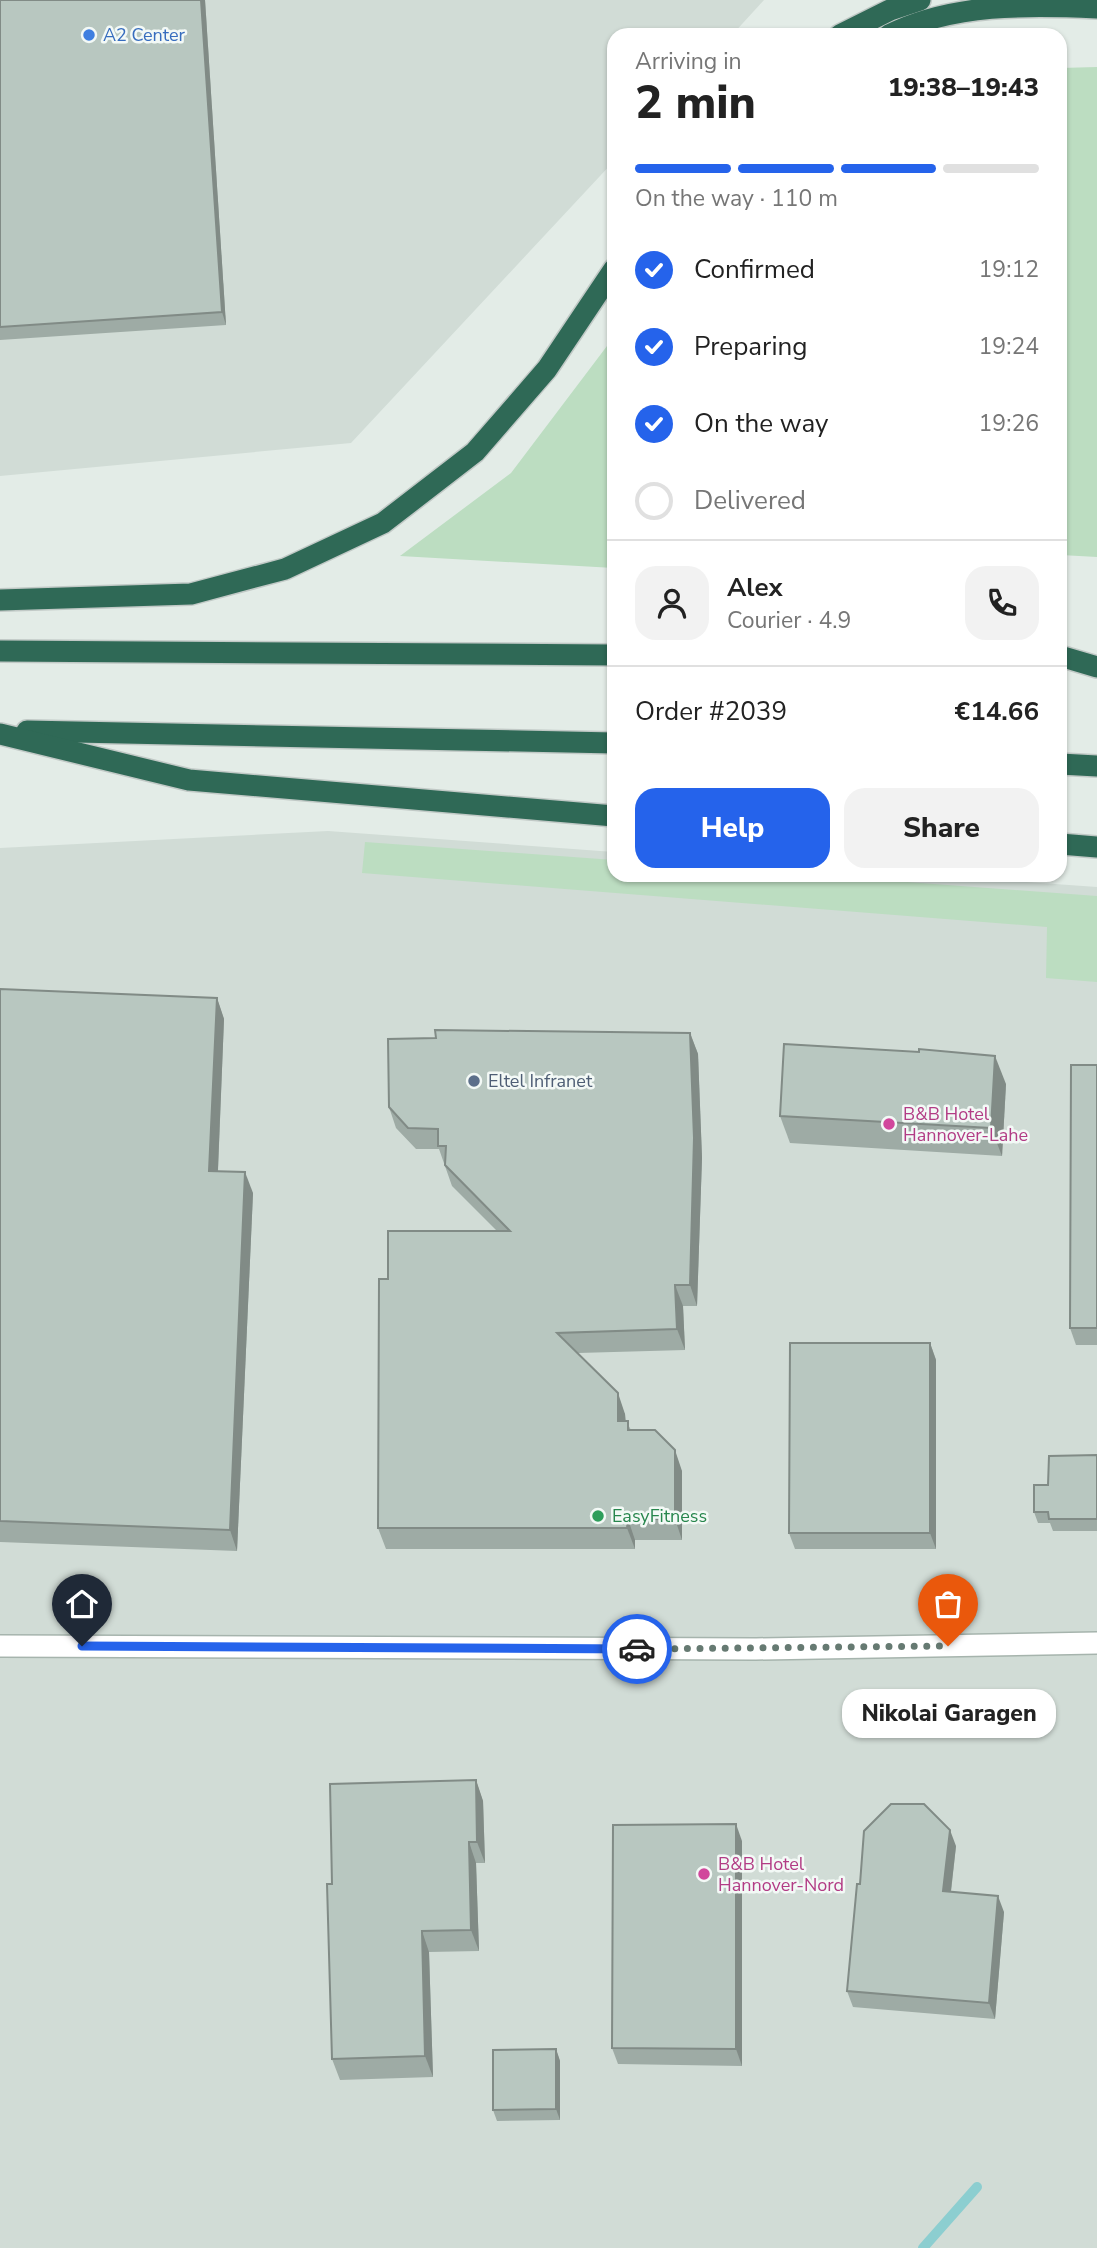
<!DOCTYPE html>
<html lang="en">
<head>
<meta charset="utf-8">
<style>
	:root { --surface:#fff; --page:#f2f2f2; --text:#222; --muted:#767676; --line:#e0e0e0; --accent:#2563eb }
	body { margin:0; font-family:"Nunito Sans",sans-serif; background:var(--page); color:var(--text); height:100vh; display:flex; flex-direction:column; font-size:26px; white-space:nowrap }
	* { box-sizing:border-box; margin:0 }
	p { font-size:23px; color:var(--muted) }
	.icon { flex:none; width:38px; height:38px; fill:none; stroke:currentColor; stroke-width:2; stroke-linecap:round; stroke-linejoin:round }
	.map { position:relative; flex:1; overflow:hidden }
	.details { position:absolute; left:607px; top:28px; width:460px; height:854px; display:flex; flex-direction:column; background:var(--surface); border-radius:21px; box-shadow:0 2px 5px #0004 }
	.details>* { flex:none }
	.pin { position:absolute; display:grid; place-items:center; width:60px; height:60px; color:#fff; margin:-72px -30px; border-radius:50% 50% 50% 0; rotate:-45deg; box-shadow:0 0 7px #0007 }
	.pin .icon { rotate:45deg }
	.courier { position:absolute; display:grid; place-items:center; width:70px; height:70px; margin:-35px; border:5px solid #2563eb; border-radius:50%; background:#fff; color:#222; box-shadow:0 2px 9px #0007 }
	.bubble { position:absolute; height:49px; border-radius:21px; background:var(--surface); box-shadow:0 2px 5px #0004; font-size:23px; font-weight:800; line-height:49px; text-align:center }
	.headline em { font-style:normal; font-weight:800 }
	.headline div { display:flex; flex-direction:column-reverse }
	.headline { display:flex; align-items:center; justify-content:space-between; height:119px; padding:0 28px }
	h1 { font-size:46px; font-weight:800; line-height:52px }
	.bar { display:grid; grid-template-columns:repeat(4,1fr); gap:10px 7px; align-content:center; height:84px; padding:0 28px }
	.bar i { height:9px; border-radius:5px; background:var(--line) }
	.bar .active { background:var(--accent) }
	.bar p { grid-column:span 4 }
	.line { display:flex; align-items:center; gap:18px; padding:0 28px; border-top:2px solid var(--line) }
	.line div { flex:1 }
	.round { display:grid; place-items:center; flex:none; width:74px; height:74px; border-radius:21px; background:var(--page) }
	ol { padding:0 28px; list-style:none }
	li { display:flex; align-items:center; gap:21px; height:77px }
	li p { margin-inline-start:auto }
	li .icon { padding:7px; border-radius:50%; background:var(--accent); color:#fff; stroke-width:4 }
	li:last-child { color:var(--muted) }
	li i { width:38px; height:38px; border:4px solid var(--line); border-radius:50% }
	.cta { display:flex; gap:14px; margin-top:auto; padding:14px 28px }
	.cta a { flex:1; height:80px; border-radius:21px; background:var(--accent); color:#fff; font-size:28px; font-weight:800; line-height:80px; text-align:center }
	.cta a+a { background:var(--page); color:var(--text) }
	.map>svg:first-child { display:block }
	.built { fill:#d1dcd6 }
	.green { fill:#bcddc1 }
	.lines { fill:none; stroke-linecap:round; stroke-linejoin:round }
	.stream { stroke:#8cced0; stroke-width:10 }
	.minor-casing { stroke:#a6b4ad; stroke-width:24 }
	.motorway-casing { stroke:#c1c9c6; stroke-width:24 }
	.minor { stroke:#fff; stroke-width:21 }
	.motorway { stroke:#2f6956; stroke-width:21 }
	.wall { fill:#9eaba5 }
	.shaded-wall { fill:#818b86 }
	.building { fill:#b8c7c0; stroke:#818b86; stroke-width:2 }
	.done { stroke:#667a72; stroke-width:7; stroke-dasharray:0 12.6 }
	.route { stroke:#2563eb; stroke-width:9 }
	.shop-dot { fill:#3f7fe0; stroke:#f3f9f6; stroke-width:2.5 }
	.service-dot { fill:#5c6f8a; stroke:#f3f9f6; stroke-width:2.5 }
	.hotel-dot { fill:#d1479c; stroke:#f3f9f6; stroke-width:2.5 }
	.leisure-dot { fill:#2e9e5b; stroke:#f3f9f6; stroke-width:2.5 }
	.labels { text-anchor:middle; stroke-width:5; stroke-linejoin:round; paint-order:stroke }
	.shop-label { font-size:18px; fill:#366cbe; stroke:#f3f9f6; text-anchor:start }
	.service-label { font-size:18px; fill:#4e5e75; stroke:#f3f9f6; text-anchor:start }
	.hotel-label { font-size:18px; fill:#b23c85; stroke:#f3f9f6; text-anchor:start }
	.leisure-label { font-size:18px; fill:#27864d; stroke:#f3f9f6; text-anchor:start }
</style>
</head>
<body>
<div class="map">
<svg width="1097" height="2248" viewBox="0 0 1097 2248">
	<rect width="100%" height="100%" fill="#e3ece7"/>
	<g class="built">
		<path d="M 0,0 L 764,0 L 732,35 L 614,35 L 614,161 L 351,443 L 0,476 Z"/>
		<path d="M 328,831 L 614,852 L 614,875 L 930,875 L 1097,887 L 1097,2248 L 0,2248 L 0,848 Z"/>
	</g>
	<g class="green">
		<path d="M 1097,67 L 1097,557 L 1061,555 L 1060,68 Z"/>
		<path d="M 607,346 L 614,364 L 614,568 L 400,556 L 511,473 Z"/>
		<path d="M 365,842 L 614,860 L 614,875 L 813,875 L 1097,896 L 1097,982 L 1046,978 L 1047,927 L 362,873 Z"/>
	</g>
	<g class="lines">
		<path class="stream" d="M 923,2248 L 977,2187"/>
		<defs>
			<path id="minor" d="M 0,1646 L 756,1649 L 1097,1643"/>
			<g id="motorway">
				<path d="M 840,35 L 890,10 L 920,0"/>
				<path d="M 889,35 C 953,3 1028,5 1097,8"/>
				<path d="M 0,600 L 191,594 L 285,569 L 383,523 L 475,452 L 547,369 L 614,269"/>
				<path d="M 0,651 L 614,655"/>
				<path d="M 1060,656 L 1097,667"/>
				<path d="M 27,731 L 614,743"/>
				<path d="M 0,734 L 189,780 L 614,816"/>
				<path d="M 1060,764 L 1097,766"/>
				<path d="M 1060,844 L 1097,847"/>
			</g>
		</defs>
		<use href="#minor" class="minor-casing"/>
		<use href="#motorway" class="motorway-casing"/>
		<use href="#minor" class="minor"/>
		<use href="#motorway" class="motorway"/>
	</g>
	<g class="wall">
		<path d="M 0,0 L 205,0 L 226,325 L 0,340 Z"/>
		<path d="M 0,989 L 217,998 L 224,1019 L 218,1171 L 253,1193 L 237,1551 L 0,1542 Z"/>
		<path d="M 690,1033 L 698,1054 L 702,1158 L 697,1306 L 683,1306 L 685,1350 L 578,1353 L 625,1414 L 626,1421 L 631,1430 L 682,1471 L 682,1540 L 635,1540 L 635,1549 L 386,1549 L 378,1528 L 388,1279 L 497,1231 L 452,1186 L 439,1149 L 416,1149 L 396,1128 L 389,1107 Z"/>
		<path d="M 1097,1065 L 1097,1345 L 1076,1345 L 1070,1328 Z"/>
		<path d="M 1006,1084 L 1002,1156 L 790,1143 L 780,1116 Z"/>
		<path d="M 930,1343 L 936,1360 L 936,1549 L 795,1549 L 789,1533 Z"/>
		<path d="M 1097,1455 L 1097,1531 L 1053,1531 L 1050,1523 L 1038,1523 L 1034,1512 L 1048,1485 Z"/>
		<path d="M 476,1780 L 483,1801 L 485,1863 L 476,1863 L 479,1951 L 429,1952 L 433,2077 L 340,2080 L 332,2059 L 332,1884 Z"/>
		<path d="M 742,1841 L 742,2066 L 618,2064 L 612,2048 Z"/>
		<path d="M 956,1846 L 951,1892 L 1004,1912 L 995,2019 L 853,2007 L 847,1991 L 860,1884 Z"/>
		<path d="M 556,2049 L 560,2061 L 560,2120 L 497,2121 L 493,2110 Z"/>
	</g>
	<g class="shaded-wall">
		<path d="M 201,0 L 205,0 L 226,325 L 222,312 Z"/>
		<path d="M 217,998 L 224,1019 L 217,1192 L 209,1171 Z"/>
		<path d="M 690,1033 L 698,1054 L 702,1158 L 697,1306 L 690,1285 Z"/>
		<path d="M 995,1056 L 1006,1084 L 1002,1156 L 991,1128 Z"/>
		<path d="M 245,1172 L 253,1193 L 237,1551 L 230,1530 Z"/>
		<path d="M 675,1285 L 683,1306 L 685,1350 L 677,1329 Z"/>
		<path d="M 930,1343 L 936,1360 L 936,1549 L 930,1533 Z"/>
		<path d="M 618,1393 L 625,1414 L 626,1442 L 618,1421 Z"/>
		<path d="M 675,1450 L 682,1471 L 682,1540 L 675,1519 Z"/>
		<path d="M 628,1519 L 635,1540 L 635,1549 L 627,1528 Z"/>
		<path d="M 476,1780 L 483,1801 L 485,1863 L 477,1842 Z"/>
		<path d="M 736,1824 L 742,1841 L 742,2066 L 736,2049 Z"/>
		<path d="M 950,1830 L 956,1846 L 949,1907 L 943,1891 Z"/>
		<path d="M 469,1842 L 476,1863 L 479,1951 L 471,1930 Z"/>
		<path d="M 998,1896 L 1004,1912 L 995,2019 L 989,2003 Z"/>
		<path d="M 422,1931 L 429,1952 L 433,2077 L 425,2056 Z"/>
		<path d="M 556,2049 L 560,2061 L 560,2120 L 556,2109 Z"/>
	</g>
	<g class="building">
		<path d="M 0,0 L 201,0 L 222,312 L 0,327 Z"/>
		<path d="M 0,989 L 217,998 L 209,1171 L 245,1172 L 230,1530 L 0,1521 Z"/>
		<path d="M 435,1030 L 690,1033 L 694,1138 L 690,1285 L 675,1285 L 677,1329 L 557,1333 L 618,1393 L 618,1421 L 628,1421 L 628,1430 L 655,1430 L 675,1450 L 675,1519 L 628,1519 L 627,1528 L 378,1528 L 379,1279 L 388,1279 L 388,1231 L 510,1231 L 445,1165 L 446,1146 L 438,1146 L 438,1129 L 408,1128 L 389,1107 L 388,1039 L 436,1038 Z"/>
		<path d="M 784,1044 L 919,1052 L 919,1049 L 995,1056 L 991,1128 L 780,1116 Z"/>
		<path d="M 1071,1065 L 1097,1065 L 1097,1328 L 1070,1328 Z"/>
		<path d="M 790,1343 L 930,1343 L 930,1533 L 789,1533 Z"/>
		<path d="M 1097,1455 L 1097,1519 L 1049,1519 L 1048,1512 L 1034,1512 L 1034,1485 L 1048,1485 L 1049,1456 Z"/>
		<path d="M 476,1780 L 477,1842 L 469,1842 L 471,1930 L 422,1931 L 425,2056 L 332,2059 L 327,1884 L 332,1884 L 330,1784 Z"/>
		<path d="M 891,1804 L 924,1804 L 950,1830 L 943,1891 L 998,1896 L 989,2003 L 847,1991 L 857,1884 L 860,1884 L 864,1831 Z"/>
		<path d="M 736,1824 L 736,2049 L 612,2048 L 613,1825 Z"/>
		<path d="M 556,2049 L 556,2109 L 493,2110 L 493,2050 Z"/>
	</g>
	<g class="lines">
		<path class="done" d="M 637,1649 L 948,1646"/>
		<path class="route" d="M 82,1646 L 637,1649"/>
	</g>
	<circle class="shop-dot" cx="89" cy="35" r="7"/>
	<circle class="service-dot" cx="474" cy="1081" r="7"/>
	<g class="hotel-dot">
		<circle cx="889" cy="1124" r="7"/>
		<circle cx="704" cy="1874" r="7"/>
	</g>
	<circle class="leisure-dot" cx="598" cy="1516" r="7"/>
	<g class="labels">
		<g class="shop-label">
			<text x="103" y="41">A2 Center</text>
		</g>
		<g class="service-label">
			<text x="488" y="1087">Eltel Infranet</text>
		</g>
		<g class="hotel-label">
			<text x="903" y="1120">B&amp;B Hotel<tspan x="903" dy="21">Hannover-Lahe</tspan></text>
			<text x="718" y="1870">B&amp;B Hotel<tspan x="718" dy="21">Hannover-Nord</tspan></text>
		</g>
		<g class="leisure-label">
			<text x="612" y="1522">EasyFitness</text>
		</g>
	</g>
</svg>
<div class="pin" style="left:948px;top:1646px;background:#ea580c"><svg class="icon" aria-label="bag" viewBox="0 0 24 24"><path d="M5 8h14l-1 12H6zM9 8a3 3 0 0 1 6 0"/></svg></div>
<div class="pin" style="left:82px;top:1646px;background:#1f2937"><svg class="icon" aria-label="home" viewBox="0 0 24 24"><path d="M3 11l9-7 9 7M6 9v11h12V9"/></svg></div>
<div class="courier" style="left:637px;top:1649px"><svg class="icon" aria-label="car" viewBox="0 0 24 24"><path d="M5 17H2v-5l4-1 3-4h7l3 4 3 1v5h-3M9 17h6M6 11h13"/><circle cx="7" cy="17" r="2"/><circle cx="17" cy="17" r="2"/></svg></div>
<div class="bubble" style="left:842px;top:1689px;width:214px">Nikolai Garagen</div>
<section class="details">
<div class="headline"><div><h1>2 min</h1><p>Arriving in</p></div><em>19:38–19:43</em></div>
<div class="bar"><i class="active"></i><i class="active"></i><i class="active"></i><i></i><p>On the way · 110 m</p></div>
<ol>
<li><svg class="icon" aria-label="check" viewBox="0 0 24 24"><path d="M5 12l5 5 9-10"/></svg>Confirmed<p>19:12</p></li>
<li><svg class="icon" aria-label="check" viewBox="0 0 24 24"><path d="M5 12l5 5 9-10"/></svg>Preparing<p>19:24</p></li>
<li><svg class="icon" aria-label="check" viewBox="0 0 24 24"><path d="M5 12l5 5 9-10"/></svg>On the way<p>19:26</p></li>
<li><i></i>Delivered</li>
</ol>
<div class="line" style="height:126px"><a class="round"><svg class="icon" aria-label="person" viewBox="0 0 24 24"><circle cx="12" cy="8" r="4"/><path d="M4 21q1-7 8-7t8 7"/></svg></a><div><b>Alex</b><p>Courier · 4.9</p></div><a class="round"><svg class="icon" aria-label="phone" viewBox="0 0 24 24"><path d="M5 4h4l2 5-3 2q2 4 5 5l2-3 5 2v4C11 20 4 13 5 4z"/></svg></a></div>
<div class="line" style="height:91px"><div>Order #2039</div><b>€14.66</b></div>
<div class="cta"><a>Help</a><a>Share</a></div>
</section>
</div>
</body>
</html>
